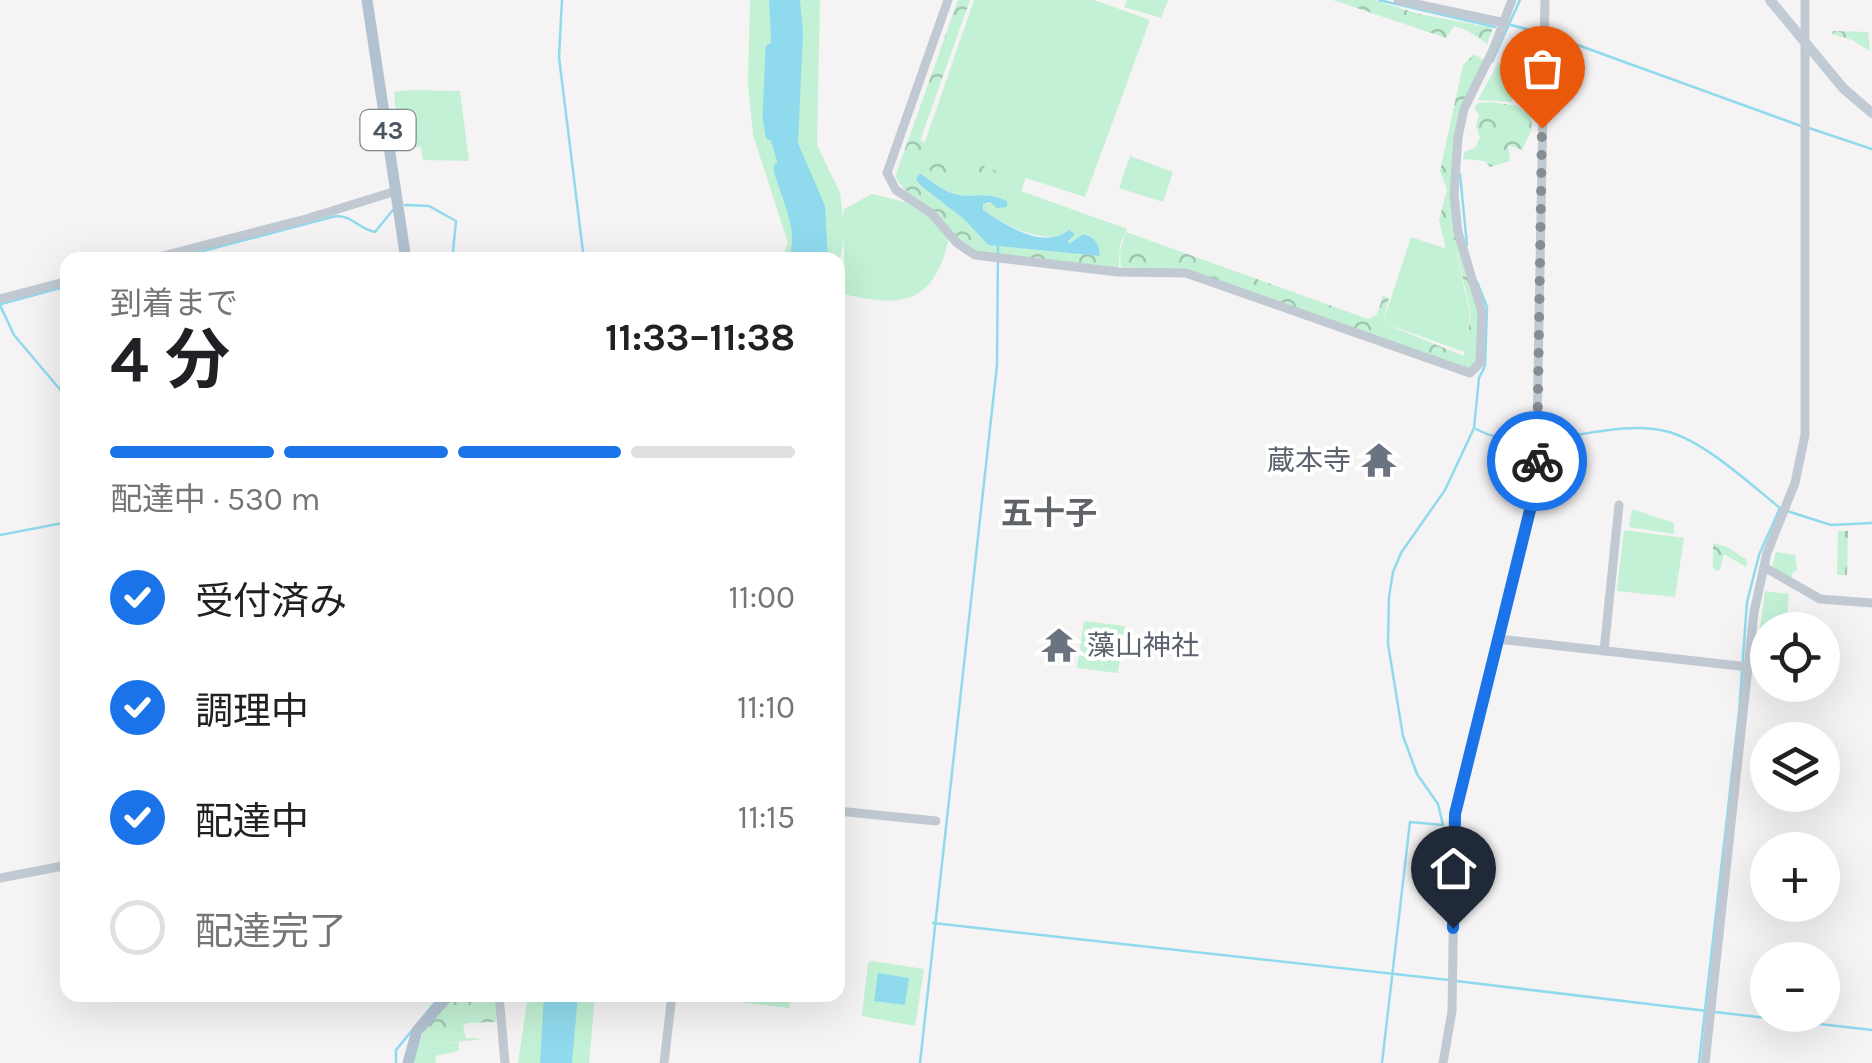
<!DOCTYPE html>
<html lang="ja">
<head>
<meta charset="utf-8">
<style>
	:root { --surface:#fff; --page:#f6f6f6; --text:#202124; --muted:#757577; --line:#e0e0e0; --accent:#1a73e8 }
	body { margin:0; font-family:Karla,"Noto Sans JP",sans-serif; background:var(--page); color:var(--text); height:100vh; display:flex; flex-direction:column; font-size:38px; white-space:nowrap }
	* { box-sizing:border-box; margin:0 }
	p { font-size:32px; color:var(--muted) }
	.icon { flex:none; width:55px; height:55px; fill:none; stroke:currentColor; stroke-width:2; stroke-linecap:round; stroke-linejoin:round }
	.map { position:relative; flex:1; overflow:hidden }
	.details { position:absolute; left:60px; top:252px; width:785px; height:750px; display:flex; flex-direction:column; background:var(--surface); border-radius:20px; box-shadow:0 10px 40px #0002 }
	.details>* { flex:none }
	.controls { position:absolute; left:1750px; top:612px; display:grid; gap:20px }
	.controls a { display:grid; place-items:center; width:90px; height:90px; border-radius:50%; background:var(--surface); box-shadow:0 10px 40px #0002; font-size:50px }
	.pin { position:absolute; display:grid; place-items:center; width:85px; height:85px; color:#fff; margin:-102px -42px; border-radius:50% 50% 50% 0; rotate:-45deg; box-shadow:0 0 10px #0007 }
	.pin .icon { rotate:45deg }
	.courier { position:absolute; display:grid; place-items:center; width:100px; height:100px; margin:-50px; border:8px solid #1a73e8; border-radius:50%; background:#fff; color:#222; box-shadow:0 2px 12px #0007 }
	.head em { font-style:normal; font-weight:700 }
	.head div { display:flex; flex-direction:column-reverse }
	.head { display:flex; align-items:center; justify-content:space-between; height:170px; padding:0 50px }
	h1 { font-size:65px; font-weight:700; line-height:75px }
	.bar { display:grid; grid-template-columns:repeat(4,1fr); gap:15px 10px; align-content:center; height:120px; padding:0 50px }
	.bar i { height:12px; border-radius:8px; background:var(--line) }
	.bar .on { background:var(--accent) }
	.bar p { grid-column:span 4 }
	ol { padding:0 50px; list-style:none }
	li { display:flex; align-items:center; gap:30px; height:110px }
	li p { margin-inline-start:auto }
	li .icon { padding:10px; border-radius:50%; background:var(--accent); color:#fff; stroke-width:4 }
	li:last-child { color:var(--muted) }
	li i { width:55px; height:55px; border:5px solid var(--line); border-radius:50% }
	.map>svg:first-child { display:block }
	.green { fill:#c3f1d5 }
	.forest { fill:url(#forest-crowns) }
	.cemetery { fill:url(#cemetery-stones) }
	.water { fill:#90daee }
	.lines { fill:none; stroke-linecap:round; stroke-linejoin:round }
	.stream { stroke:#90daee; stroke-width:2.5 }
	.river { stroke:#90daee; stroke-width:11 }
	.tertiary { stroke:#c1cad2; stroke-width:9 }
	.secondary { stroke:#c1cbd6; stroke-width:10 }
	.primary { stroke:#b3c2d1; stroke-width:11 }
	.done { stroke:#868d94; stroke-width:10; stroke-dasharray:0 18 }
	.route { stroke:#1a73e8; stroke-width:12 }
	.labels { text-anchor:middle; stroke-width:8; stroke-linejoin:round; paint-order:stroke }
	.shield { fill:#fff; stroke:#808990; stroke-width:2.5 }
	.shield-label { font-size:25px; font-weight:bold; fill:#4a5661 }
	.worship-label { font-size:28px; fill:#5b616d; stroke:#fff; text-anchor:end }
	.quarter-label { font-size:32px; font-weight:bold; fill:#5f6368; stroke:#fff }
</style>
</head>
<body>
<div class="map">
<svg width="1872" height="1063" viewBox="0 0 1872 1063">
	<defs>
		<pattern id="forest-crowns" width="20" height="18" patternUnits="userSpaceOnUse" patternTransform="scale(2.5)"><rect width="20" height="18" fill="#c3f1d5"/><path d="M2 6a3 3 0 1 1 6 0M12 15a3 3 0 1 1 6 0" fill="none" stroke="#a0c6b0"/></pattern>
		<pattern id="cemetery-stones" width="16" height="16" patternUnits="userSpaceOnUse" patternTransform="scale(2.5)"><rect width="16" height="16" fill="#c3f1d5"/><path d="M2 7V4a2 2 0 0 1 4 0v3zM10 15v-3a2 2 0 0 1 4 0v3z" fill="#a0c6b0"/></pattern>
	</defs>
	<rect width="100%" height="100%" fill="#f5f3f3"/>
	<g class="green">
		<path d="M 750,0 L 820,0 L 817,145 L 840,193 L 843,218 L 844,209 L 872,194 L 913,204 L 950,234 C 935,302 907,309 844,294 L 844,238 L 838,271 L 838,260 L 781,260 L 788,243 L 753,135 L 748,85 Z"/>
		<path d="M 974,0 L 1094,0 L 1150,20 L 1085,197 L 1026,178 L 1021,191 L 1127,229 L 1120,245 L 1119,266 L 1100,256 C 1099,242 1095,238 1083,234 L 1069,244 L 1060,237 C 1030,239 1007,225 983,210 L 983,204 L 1006,201 C 982,189 970,201 949,192 C 939,188 930,179 921,173 L 916,179 L 920,185 L 908,177 L 920,141 L 925,142 Z"/>
		<path d="M 1127,0 L 1168,0 L 1161,18 L 1124,7 Z"/>
		<path d="M 1498,63 L 1514,69 L 1512,102 L 1478,100 Z"/>
		<path d="M 410,90 L 460,91 L 469,161 L 423,160 L 421,147 L 399,146 L 394,92 Z"/>
		<path d="M 1130,156 L 1173,172 L 1163,202 L 1119,188 Z"/>
		<path d="M 1411,237 L 1456,252 L 1470,313 L 1465,352 L 1383,323 Z"/>
		<path d="M 1632,509 L 1674,523 L 1674,534 L 1629,527 Z"/>
		<path d="M 1624,530 L 1684,538 L 1675,597 L 1617,591 Z"/>
		<path d="M 1776,552 L 1795,555 L 1797,570 L 1792,573 L 1792,579 L 1772,567 Z"/>
		<path d="M 1765,591 L 1789,594 L 1786,630 L 1768,630 L 1767,646 L 1758,644 Z"/>
		<path d="M 1084,621 L 1125,626 L 1118,673 L 1077,668 Z"/>
		<path d="M 872,961 L 924,969 L 915,1026 L 862,1016 L 868,963 Z"/>
		<path d="M 528,995 L 595,995 L 589,1063 L 518,1063 Z"/>
		<path d="M 731,995 L 790,995 L 789,1008 L 730,1001 Z"/>
		<path d="M 426,1026 L 447,1028 L 445,1043 L 459,1042 L 459,1051 L 435,1056 L 436,1063 L 412,1063 Z"/>
	</g>
	<g class="forest">
		<path d="M 958,0 L 970,0 L 920,141 L 999,172 L 994,180 L 981,188 L 956,174 L 950,183 L 920,164 L 913,167 L 909,177 L 960,214 L 988,245 L 1107,256 L 1119,266 L 1117,270 L 977,252 L 955,241 L 933,213 L 902,187 L 895,177 Z"/>
		<path d="M 1333,0 L 1374,0 L 1419,14 L 1493,28 L 1487,44 L 1468,31 L 1454,26 L 1446,38 Z"/>
		<path d="M 1833,31 L 1868,32 L 1870,51 L 1852,40 L 1832,34 Z"/>
		<path d="M 1474,54 L 1484,60 L 1463,111 L 1457,148 L 1458,232 L 1481,314 L 1475,371 L 1187,270 L 1121,267 L 1120,251 L 1126,232 L 1368,319 L 1377,315 L 1383,296 L 1389,298 L 1383,323 L 1464,356 L 1471,313 L 1457,254 L 1446,249 L 1439,220 L 1447,189 L 1440,171 L 1463,65 Z"/>
		<path d="M 1491,102 L 1518,106 L 1531,116 L 1532,129 L 1522,150 L 1508,145 L 1510,161 L 1490,167 L 1485,161 L 1463,159 L 1464,152 L 1475,148 L 1480,137 L 1476,126 L 1479,115 L 1474,107 L 1478,103 Z"/>
		<path d="M 1713,543 L 1727,547 L 1747,560 L 1746,567 L 1724,554 L 1720,570 L 1716,571 L 1713,567 Z"/>
		<path d="M 496,996 L 496,1022 L 467,1023 L 463,1026 L 466,1038 L 484,1039 L 444,1043 L 447,1028 L 426,1026 L 451,998 Z"/>
	</g>
	<path class="cemetery" d="M 1838,531 L 1848,531 L 1847,575 L 1837,575 Z"/>
	<g class="water">
		<path d="M 769,0 L 800,0 L 803,33 L 798,143 L 825,206 L 828,260 L 794,260 L 800,245 L 798,230 L 768,131 L 771,39 Z"/>
		<path d="M 920,173 C 929,179 939,188 949,192 C 970,201 981,189 1007,201 L 1007,207 L 997,208 L 990,202 L 983,204 L 983,210 C 1005,224 1043,251 1069,230 L 1075,234 L 1068,241 L 1069,244 L 1083,234 C 1095,238 1099,242 1100,256 L 988,245 L 964,219 L 920,185 L 916,179 Z"/>
		<path d="M 878,973 L 909,978 L 905,1005 L 874,1001 Z"/>
		<path d="M 544,995 L 578,995 L 572,1063 L 540,1063 Z"/>
	</g>
	<g class="lines">
		<g class="stream">
			<path d="M 562,0 L 559,57 L 584,260"/>
			<path d="M 1379,0 L 1495,27"/>
			<path d="M 1511,25 L 1542,33"/>
			<path d="M 1550,35 L 1801,126"/>
			<path d="M 1492,62 L 1520,0"/>
			<path d="M 1809,128 L 1872,149"/>
			<path d="M 1460,174 L 1467,245"/>
			<path d="M 405,205 L 429,206 L 456,221 L 453,251 L 460,260"/>
			<path d="M 169,260 L 336,216 C 353,216 359,229 375,232 L 393,210"/>
			<path d="M 1,304 L 68,286"/>
			<path d="M 0,305 L 14,335 L 68,399"/>
			<path d="M 1476,429 C 1533,460 1603,417 1665,431 C 1702,439 1750,484 1780,508"/>
			<path d="M 1787,511 L 1831,525 L 1872,523"/>
			<path d="M 0,535 L 68,522"/>
			<path d="M 933,923 L 1449,980"/>
			<path d="M 1456,981 L 1707,1011"/>
			<path d="M 1715,1012 L 1872,1030"/>
			<path d="M 396,1063 L 396,1050 L 441,995"/>
			<path d="M 920,1063 L 997,365 L 998,244"/>
			<path d="M 1382,1063 L 1410,822 L 1443,825 L 1438,804 L 1417,774 L 1403,736 L 1388,644 L 1389,597 L 1393,572 L 1401,553 L 1445,490 L 1474,428 L 1479,378 L 1485,366 L 1487,307 L 1477,282"/>
			<path d="M 1699,1063 L 1739,712 L 1747,602 L 1759,555 L 1780,508"/>
		</g>
		<g class="river">
			<path d="M 771,135 L 768,117 L 771,49"/>
			<path d="M 779,168 C 786,198 806,230 794,260"/>
		</g>
		<g class="tertiary">
			<path d="M 948,0 L 887,173 L 896,190 L 931,213 L 957,243 L 975,255 L 1118,272 L 1186,273 L 1470,373 L 1480,363 L 1482,312 L 1458,232 L 1454,195 L 1458,137 L 1464,109 L 1493,50 L 1512,0"/>
			<path d="M 1398,0 L 1505,23"/>
			<path d="M 147,260 L 306,219 L 396,191"/>
			<path d="M 0,299 L 68,281"/>
			<path d="M 1764,567 L 1820,599 L 1872,603"/>
			<path d="M 1498,639 L 1749,667"/>
			<path d="M 1604,651 L 1619,505"/>
			<path d="M 838,811 L 936,821"/>
			<path d="M 0,878 L 68,865"/>
			<path d="M 499,995 L 505,1063"/>
			<path d="M 664,1063 L 672,995"/>
			<path d="M 1443,1063 L 1452,1011 L 1455,814 L 1536,482 L 1545,0"/>
			<path d="M 1705,1063 L 1754,612 L 1767,553 L 1795,483 L 1805,435 L 1805,0"/>
		</g>
		<path class="secondary" d="M 1770,0 L 1843,88 L 1872,113"/>
		<g class="primary">
			<path d="M 367,0 L 406,260"/>
			<path d="M 408,1063 L 417,1031 L 449,995"/>
		</g>
	</g>
	<g class="lines">
		<path class="done" d="M 1537,461 L 1542,128"/>
		<path class="route" d="M 1453,928 L 1455,814 L 1534,494 L 1537,461"/>
	</g>
	<defs>
		<symbol id="temple-bare" viewBox="-9 -9 18 18"><path d="M0-6L5-2H3V0L6.5 2.5H4V6H1.5V3h-3V6H-4V2.5H-6.5L-3 0V-2H-5Z" fill="#6b7280" stroke="#fff" stroke-width="2.5" paint-order="stroke"/></symbol>
	</defs>
	<g fill-rule="evenodd">
		<use href="#temple-bare" x="1354" y="435" width="50" height="50"/>
		<use href="#temple-bare" x="1034" y="620" width="50" height="50"/>
	</g>
	<g class="labels">
		<rect class="shield" x="360.5" y="110" width="55" height="40" rx="8"/>
		<g class="shield-label">
			<text x="388" y="139">43</text>
		</g>
		<g class="worship-label">
			<text x="1351" y="470">蔵本寺</text>
			<text x="1087" y="655" text-anchor="start">藻山神社</text>
		</g>
		<g class="quarter-label">
			<text x="1049" y="524">五十子</text>
		</g>
	</g>
</svg>
<div class="controls">
<a><svg class="icon" aria-label="locate" viewBox="0 0 24 24"><circle cx="12" cy="12" r="6"/><path d="M12 2v4M12 18v4M2 12h4M18 12h4"/></svg></a>
<a><svg class="icon" aria-label="layers" viewBox="0 0 24 24"><path d="M12 4l9 5-9 5-9-5zM3 14l9 5 9-5"/></svg></a>
<a>+</a>
<a>−</a>
</div>
<div class="pin" style="left:1542px;top:128px;background:#ea580c"><svg class="icon" aria-label="bag" viewBox="0 0 24 24"><path d="M5 8h14l-1 12H6zM9 8a3 3 0 0 1 6 0"/></svg></div>
<div class="pin" style="left:1453px;top:928px;background:#1f2937"><svg class="icon" aria-label="home" viewBox="0 0 24 24"><path d="M3 11l9-7 9 7M6 9v11h12V9"/></svg></div>
<div class="courier" style="left:1537px;top:461px"><svg class="icon" aria-label="bike" viewBox="0 0 24 24"><circle cx="6" cy="16" r="4"/><circle cx="18" cy="16" r="4"/><path d="M6 16l4-8h5l3 8M10 8l3 8H6M13 5h3"/></svg></div>
<section class="details">
<div class="head"><div><h1>4 分</h1><p>到着まで</p></div><em>11:33–11:38</em></div>
<div class="bar"><i class="on"></i><i class="on"></i><i class="on"></i><i></i><p>配達中 · 530 m</p></div>
<ol>
<li><svg class="icon" aria-label="check" viewBox="0 0 24 24"><path d="M5 12l5 5 9-10"/></svg>受付済み<p>11:00</p></li>
<li><svg class="icon" aria-label="check" viewBox="0 0 24 24"><path d="M5 12l5 5 9-10"/></svg>調理中<p>11:10</p></li>
<li><svg class="icon" aria-label="check" viewBox="0 0 24 24"><path d="M5 12l5 5 9-10"/></svg>配達中<p>11:15</p></li>
<li><i></i>配達完了</li>
</ol>
</section>
</div>
</body>
</html>
